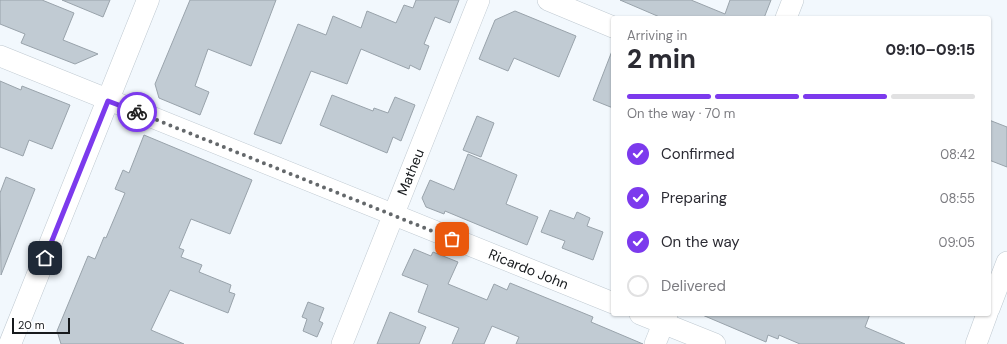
<!DOCTYPE html>
<html lang="en">
<head>
<meta charset="utf-8">
<style>
	:root { --surface:#fff; --page:#f2f2f3; --text:#2b2b33; --muted:#7c7c81; --line:#e1e1e2; --accent:#7c3aed }
	body { margin:0; font-family:"DM Sans",sans-serif; background:var(--page); color:var(--text); height:100vh; display:flex; flex-direction:column; font-size:15px; white-space:nowrap }
	* { box-sizing:border-box; margin:0 }
	p { font-size:13px; color:var(--muted) }
	.icon { flex:none; width:22px; height:22px; fill:none; stroke:currentColor; stroke-width:2; stroke-linecap:round; stroke-linejoin:round }
	.map { position:relative; flex:1; overflow:hidden }
	.drawer { position:absolute; left:611px; top:16px; width:380px; height:300px; display:flex; flex-direction:column; background:var(--surface); border-radius:4px; box-shadow:0 1px 3px #0004 }
	.drawer>* { flex:none }
	.scale { position:absolute; left:12px; bottom:10px; width:58px; box-sizing:border-box; padding-left:4px; border:2px solid #171a1d; border-top:0; font-size:11px; line-height:14px; white-space:nowrap; color:#171a1d; -webkit-text-stroke:3px #fff; paint-order:stroke }
	.pin { position:absolute; display:grid; place-items:center; width:34px; height:34px; color:#fff; margin:-17px; border-radius:8px; box-shadow:0 2px 6px #0006 }
	.courier { position:absolute; display:grid; place-items:center; width:40px; height:40px; margin:-20px; border:3px solid #7c3aed; border-radius:50%; background:#fff; color:#222; box-shadow:0 1px 5px #0007 }
	.head em { font-style:normal; font-weight:800 }
	.head div { display:flex; flex-direction:column-reverse }
	.head { display:flex; align-items:center; justify-content:space-between; height:68px; padding:0 16px }
	h1 { font-size:26px; font-weight:800; line-height:30px }
	.bar { display:grid; grid-template-columns:repeat(4,1fr); gap:6px 4px; align-content:center; height:48px; padding:0 16px }
	.bar i { height:5px; border-radius:3px; background:var(--line) }
	.bar .active { background:var(--accent) }
	.bar p { grid-column:span 4 }
	ol { padding:0 16px; list-style:none }
	li { display:flex; align-items:center; gap:12px; height:44px }
	li p { margin-inline-start:auto }
	li .icon { padding:4px; border-radius:50%; background:var(--accent); color:#fff; stroke-width:4 }
	li:last-child { color:var(--muted) }
	li i { width:22px; height:22px; border:2px solid var(--line); border-radius:50% }
	.map>svg:first-child { display:block }
	.building { fill:#c1cbd3; stroke:#99a3ab }
	.lines { fill:none; stroke-linecap:round; stroke-linejoin:round }
	.minor-casing { stroke:#bfc9d1; stroke-width:22 }
	.major-casing { stroke:#bfc9d1; stroke-width:23 }
	.minor { stroke:#fff; stroke-width:21 }
	.major { stroke:#fff; stroke-width:22 }
	.done { stroke:#64686b; stroke-width:4; stroke-dasharray:0 7.2 }
	.route { stroke:#7c3aed; stroke-width:5 }
	.labels { text-anchor:middle; stroke-width:4; stroke-linejoin:round; paint-order:stroke }
	.street-label { font-size:14px; fill:#171a1d; stroke:#fff }
</style>
</head>
<body>
<div class="map">
<svg width="1007" height="344" viewBox="0 0 1007 344">
	<rect width="100%" height="100%" fill="#f2f8fd"/>
	<g class="building">
		<path d="M 0,0 L 42,0 L 74,13 L 63,40 L 98,54 L 75,64 L 21,43 L 25,34 L 0,24 Z"/>
		<path d="M 62,0 L 110,0 L 103,17 Z"/>
		<path d="M 190,0 L 276,0 L 251,66 L 208,49 L 195,86 L 209,92 L 200,115 L 159,98 L 155,84 Z"/>
		<path d="M 416,0 L 459,0 L 450,23 L 435,17 L 424,44 L 429,46 L 420,70 L 410,65 L 409,69 L 361,49 L 347,84 L 311,71 L 281,144 L 254,134 L 298,24 L 326,35 L 333,16 L 361,28 L 367,11 L 396,23 L 404,5 L 413,8 Z"/>
		<path d="M 620,0 L 691,0 L 725,14 L 730,0 L 771,0 L 764,18 L 662,18 Z"/>
		<path d="M 515,11 L 576,36 L 559,77 L 514,58 L 508,71 L 479,59 L 495,20 Z"/>
		<path d="M 612,51 L 613,51 L 613,108 L 593,100 Z"/>
		<path d="M 0,81 L 21,90 L 22,86 L 70,105 L 52,149 L 29,140 L 23,156 L 0,147 Z"/>
		<path d="M 332,95 L 373,111 L 374,108 L 388,113 L 395,97 L 415,105 L 401,141 L 393,137 L 387,153 L 320,125 Z"/>
		<path d="M 477,116 L 494,123 L 481,157 L 463,150 Z"/>
		<path d="M 989,120 L 1007,127 L 1007,167 L 989,160 Z"/>
		<path d="M 144,135 L 252,180 L 230,234 L 191,219 L 179,248 L 184,250 L 181,257 L 202,265 L 199,272 L 231,285 L 229,292 L 235,294 L 228,313 L 170,290 L 151,330 L 184,344 L 61,344 L 57,331 L 88,256 L 95,259 L 104,237 L 106,238 L 125,193 L 115,189 L 123,170 L 129,173 Z"/>
		<path d="M 468,154 L 517,175 L 506,204 L 538,217 L 527,245 L 445,211 L 444,214 L 426,207 L 422,198 L 430,180 L 454,190 Z"/>
		<path d="M 6,177 L 35,189 L 1,275 L 0,193 Z"/>
		<path d="M 550,210 L 574,219 L 577,212 L 590,218 L 587,226 L 603,232 L 593,260 L 562,248 L 565,241 L 541,232 Z"/>
		<path d="M 414,249 L 431,256 L 433,252 L 458,262 L 448,284 L 487,300 L 494,284 L 507,290 L 510,283 L 593,317 L 591,322 L 643,344 L 516,344 L 519,337 L 492,326 L 484,344 L 452,344 L 459,328 L 418,312 L 428,285 L 402,275 Z"/>
		<path d="M 308,302 L 324,308 L 319,321 L 323,323 L 317,337 L 303,331 L 307,319 L 302,317 Z"/>
		<path d="M 390,312 L 426,327 L 419,344 L 377,344 Z"/>
		<path d="M 700,314 L 870,314 L 865,327 L 905,344 L 800,344 L 779,335 L 778,339 L 768,335 L 766,342 Z"/>
	</g>
	<g class="lines">
		<defs>
			<g id="minor">
				<path d="M 548,0 L 613,27"/>
				<path d="M 786,18 L 793,0"/>
				<path id="s1" d="M 0,56 L 613,303"/>
				<path d="M 989,309 L 1007,262"/>
				<path d="M 640,314 L 715,344"/>
				<path id="s2" d="M 342,344 L 479,0"/>
				<path d="M 655,344 L 667,314"/>
				<path d="M 976,344 L 987,314"/>
			</g>
			<path id="major" d="M 10,344 L 148,0"/>
		</defs>
		<use href="#minor" class="minor-casing"/>
		<use href="#major" class="major-casing"/>
		<use href="#minor" class="minor"/>
		<use href="#major" class="major"/>
	</g>
	<g class="lines">
		<path class="done" d="M 137,112 L 452,239"/>
		<path class="route" d="M 45,258 L 108,101 L 137,112"/>
	</g>
	<g class="labels">
		<g class="street-label">
			<text dy="5" stroke="none"><textPath href="#s2" startOffset="185">Matheu</textPath></text>
			<text dy="5" stroke="none"><textPath href="#s1" startOffset="570">Ricardo John</textPath></text>
		</g>
	</g>
</svg>
<div class="scale">20 m</div>
<div class="pin" style="left:452px;top:239px;background:#ea580c"><svg class="icon" aria-label="bag" viewBox="0 0 24 24"><path d="M5 8h14l-1 12H6zM9 8a3 3 0 0 1 6 0"/></svg></div>
<div class="pin" style="left:45px;top:258px;background:#1f2937"><svg class="icon" aria-label="home" viewBox="0 0 24 24"><path d="M3 11l9-7 9 7M6 9v11h12V9"/></svg></div>
<div class="courier" style="left:137px;top:112px"><svg class="icon" aria-label="bike" viewBox="0 0 24 24"><circle cx="6" cy="16" r="4"/><circle cx="18" cy="16" r="4"/><path d="M6 16l4-8h5l3 8M10 8l3 8H6M13 5h3"/></svg></div>
<section class="drawer">
<div class="head"><div><h1>2 min</h1><p>Arriving in</p></div><em>09:10–09:15</em></div>
<div class="bar"><i class="active"></i><i class="active"></i><i class="active"></i><i></i><p>On the way · 70 m</p></div>
<ol>
<li><svg class="icon" aria-label="check" viewBox="0 0 24 24"><path d="M5 12l5 5 9-10"/></svg>Confirmed<p>08:42</p></li>
<li><svg class="icon" aria-label="check" viewBox="0 0 24 24"><path d="M5 12l5 5 9-10"/></svg>Preparing<p>08:55</p></li>
<li><svg class="icon" aria-label="check" viewBox="0 0 24 24"><path d="M5 12l5 5 9-10"/></svg>On the way<p>09:05</p></li>
<li><i></i>Delivered</li>
</ol>
</section>
</div>
</body>
</html>
